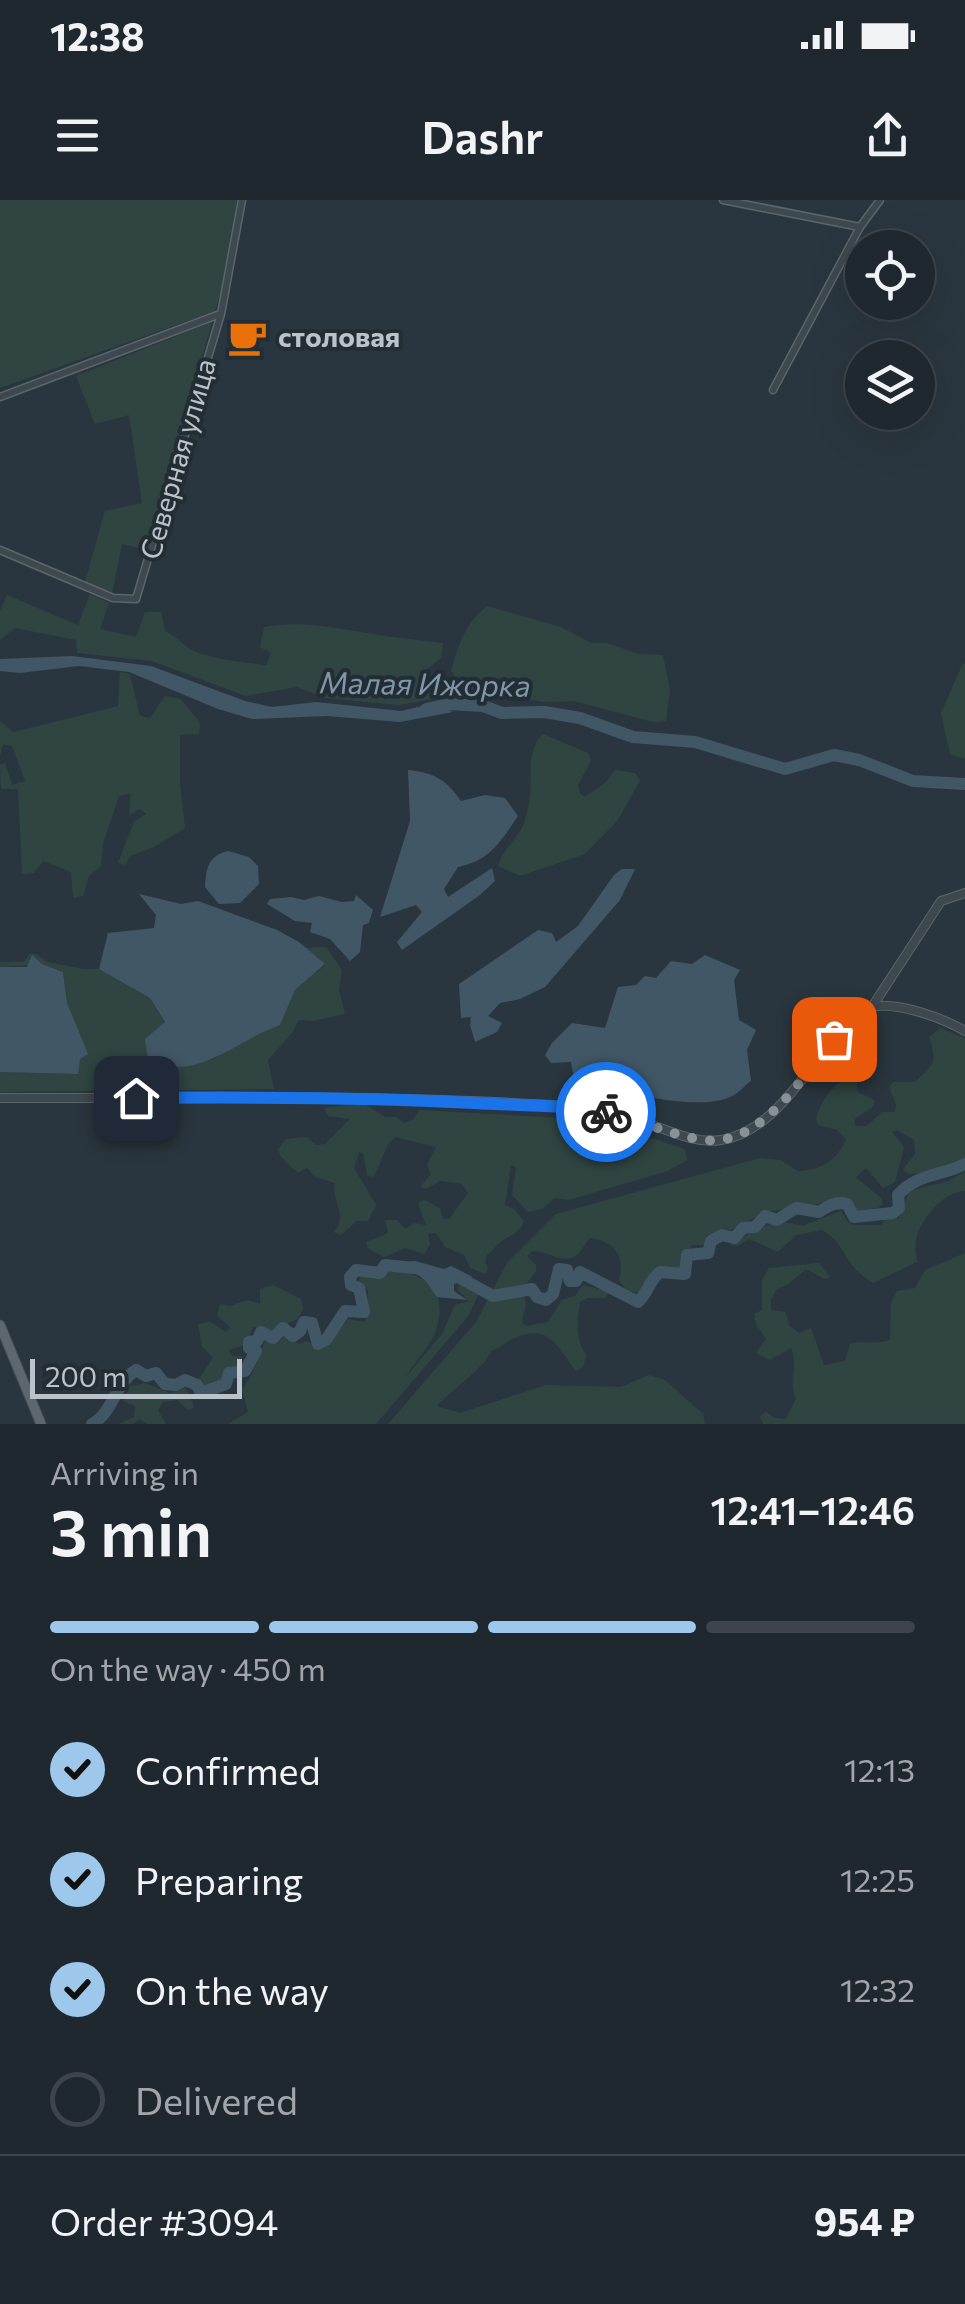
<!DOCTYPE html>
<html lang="en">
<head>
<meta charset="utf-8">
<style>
	:root { --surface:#20282f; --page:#283037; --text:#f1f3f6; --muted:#a2a6aa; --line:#3d444b; --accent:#9dc8ec }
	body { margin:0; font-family:Commissioner,sans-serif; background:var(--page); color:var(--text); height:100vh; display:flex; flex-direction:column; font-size:38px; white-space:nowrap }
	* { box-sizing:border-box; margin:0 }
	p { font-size:32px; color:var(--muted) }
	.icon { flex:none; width:55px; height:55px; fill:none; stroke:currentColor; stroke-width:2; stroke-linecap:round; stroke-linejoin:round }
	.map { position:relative; height:1224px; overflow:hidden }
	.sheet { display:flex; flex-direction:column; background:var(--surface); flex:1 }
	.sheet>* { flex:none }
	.tools { position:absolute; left:845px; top:30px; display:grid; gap:20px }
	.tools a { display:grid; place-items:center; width:90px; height:90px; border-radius:50%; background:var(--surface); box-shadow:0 10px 40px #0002,0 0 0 2px var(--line); font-size:50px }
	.scale { position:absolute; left:30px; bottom:25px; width:212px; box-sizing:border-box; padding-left:10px; border:5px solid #bac3c9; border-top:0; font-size:28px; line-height:35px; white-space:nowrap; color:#bac3c9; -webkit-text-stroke:8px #222d34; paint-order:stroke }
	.pin { position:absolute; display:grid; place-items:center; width:85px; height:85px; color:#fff; margin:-42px; border-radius:20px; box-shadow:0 5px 15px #0006 }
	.courier { position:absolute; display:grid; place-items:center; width:100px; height:100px; margin:-50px; border:8px solid #1a73e8; border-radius:50%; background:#fff; color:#222; box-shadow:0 2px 12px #0007 }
	.summary em { font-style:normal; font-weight:600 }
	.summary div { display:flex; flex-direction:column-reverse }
	.summary { display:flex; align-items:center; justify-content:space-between; height:170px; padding:0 50px }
	h1 { font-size:65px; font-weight:600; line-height:75px }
	.bar { display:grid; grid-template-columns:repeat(4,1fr); gap:15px 10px; align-content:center; height:120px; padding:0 50px }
	.bar i { height:12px; border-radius:8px; background:var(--line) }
	.bar .on { background:var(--accent) }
	.bar p { grid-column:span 4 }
	.line { display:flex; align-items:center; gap:25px; padding:0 50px; border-top:2px solid var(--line) }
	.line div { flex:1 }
	ol { padding:0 50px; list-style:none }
	li { display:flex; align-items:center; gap:30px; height:110px }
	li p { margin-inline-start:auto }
	li .icon { padding:10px; border-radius:50%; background:var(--accent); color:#111; stroke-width:4 }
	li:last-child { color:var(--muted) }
	li i { width:55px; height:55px; border:5px solid var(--line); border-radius:50% }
	.status { display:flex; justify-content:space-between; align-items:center; height:70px; padding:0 50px; background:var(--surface); direction:ltr }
	.status svg { height:28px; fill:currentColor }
	header { display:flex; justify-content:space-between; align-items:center; height:130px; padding:0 50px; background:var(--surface); font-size:45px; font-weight:600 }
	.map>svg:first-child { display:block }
	.green { fill:#304542 }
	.water { fill:#425766 }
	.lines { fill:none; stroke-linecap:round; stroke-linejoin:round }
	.river { stroke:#425766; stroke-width:12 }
	.minor-casing { stroke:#5b666c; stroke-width:9 }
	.tertiary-casing { stroke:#5b666c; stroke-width:10 }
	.primary-casing { stroke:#475158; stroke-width:11 }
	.minor { stroke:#3e484f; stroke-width:6 }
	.tertiary { stroke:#3e484f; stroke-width:8 }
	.primary { stroke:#5c676f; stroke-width:9 }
	.done { stroke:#889299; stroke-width:10; stroke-dasharray:0 18 }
	.route { stroke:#1a73e8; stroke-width:12 }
	.labels { text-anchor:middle; stroke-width:8; stroke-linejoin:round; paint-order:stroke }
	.poi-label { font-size:28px; font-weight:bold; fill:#bac3c9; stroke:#222d34; text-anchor:start }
	.street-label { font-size:28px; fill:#bac3c9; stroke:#222d34 }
	.water-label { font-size:30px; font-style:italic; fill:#7f97a9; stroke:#222d34 }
</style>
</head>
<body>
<div class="status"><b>12:38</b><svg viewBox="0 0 49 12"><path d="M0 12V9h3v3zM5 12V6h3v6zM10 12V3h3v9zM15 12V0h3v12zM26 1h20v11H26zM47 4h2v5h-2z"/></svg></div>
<header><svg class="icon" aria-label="menu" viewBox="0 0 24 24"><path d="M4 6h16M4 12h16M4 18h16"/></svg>Dashr<svg class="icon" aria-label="share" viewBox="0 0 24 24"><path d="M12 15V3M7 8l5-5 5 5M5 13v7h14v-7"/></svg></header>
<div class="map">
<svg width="965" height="1224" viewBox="0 0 965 1224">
	<rect width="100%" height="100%" fill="#2a363f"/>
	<g class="green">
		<path d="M 0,0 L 237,0 L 225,79 L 215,111 L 0,188 Z"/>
		<path d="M 212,122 L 148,350 L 122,344 L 112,394 L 85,382 L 105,311 L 142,303 L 129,215 L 95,224 L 76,176 Z"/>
		<path d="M 90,394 L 109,403 L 100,429 L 136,437 L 145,412 L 161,412 L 165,431 C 177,436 182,445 192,450 C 209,459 247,463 266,465 L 271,453 L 260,447 L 264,427 C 303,420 335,428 373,434 C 396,438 420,440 443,443 L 441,458 L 425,471 L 433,499 L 399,505 L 325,498 L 297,487 L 246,496 L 152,461 L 77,453 L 76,440 L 15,428 L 0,440 L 0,411 L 7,395 L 78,425 Z"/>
		<path d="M 487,406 L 561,427 L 591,443 L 607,443 L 639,454 L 663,455 L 670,490 L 666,521 L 653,522 L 574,501 L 543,502 L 483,491 L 460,492 L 461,484 L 451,471 C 458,445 465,424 487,406 Z"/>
		<path d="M 963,463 L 965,464 L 965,559 L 950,554 L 941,513 Z"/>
		<path d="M 120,472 L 130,474 L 140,516 L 150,518 L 165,496 L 181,499 L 200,523 L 199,534 L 180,535 L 180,582 L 185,628 L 154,647 L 130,656 L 126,665 L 118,663 L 134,622 L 146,614 L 140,609 L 129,615 L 130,593 L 119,596 L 103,643 L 101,666 L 89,676 L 83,696 L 73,698 L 71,672 L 43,661 L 34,673 L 22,674 L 18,589 L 1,589 L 0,565 L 5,563 L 12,585 L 25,581 L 12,546 L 3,544 L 0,556 L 0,521 L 13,532 L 118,506 Z"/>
		<path d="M 543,534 L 588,553 L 591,561 L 578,585 L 580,594 L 585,597 L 606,582 L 615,570 L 635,573 L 640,580 L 618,620 L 585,654 L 520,676 L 498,666 C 502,651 511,645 519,633 C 525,625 527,612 529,603 C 534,579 524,553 543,534 Z"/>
		<path d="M 326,747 L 342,770 L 339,790 L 345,814 L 313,821 L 299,820 L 292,833 L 268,860 L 274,889 L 0,892 L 0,872 L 77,874 L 80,838 L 67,803 L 63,772 L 42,764 L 0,767 L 0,762 L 24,762 L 29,754 L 36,754 L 47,762 L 83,769 L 99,769 L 150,798 L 165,823 L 213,859 L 261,831 L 280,825 L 295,790 L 325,765 L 306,748 Z"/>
		<path d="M 940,828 L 965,838 L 965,961 L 927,973 L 908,974 L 903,969 L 915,954 L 914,940 L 897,930 L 892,932 L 904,947 L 895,982 L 883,988 L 866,968 L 856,977 L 881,998 L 883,1004 L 878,1008 L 855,1011 L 847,1001 L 834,998 L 815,1005 L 765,1012 L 730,1030 L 724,1029 L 706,1036 L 705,1045 L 692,1045 L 684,1055 L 681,1068 C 659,1072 649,1068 641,1093 C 630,1093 625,1090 619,1080 C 625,1055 615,1042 590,1038 C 586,1042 583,1048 580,1052 C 566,1068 548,1050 532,1051 L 527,1056 L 536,1065 L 536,1071 L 522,1090 L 526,1103 L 522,1122 L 527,1126 L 548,1122 L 562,1100 L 575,1096 L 583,1085 L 609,1092 L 605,1098 L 587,1098 L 580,1102 C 577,1121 575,1139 586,1155 L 583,1167 L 576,1171 C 556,1146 550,1122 512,1139 C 505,1143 499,1148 491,1151 C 486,1167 451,1190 437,1206 L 460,1213 L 546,1185 L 621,1187 L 649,1175 L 665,1180 L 703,1214 L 705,1224 L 388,1224 L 476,1122 L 507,1063 L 556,1014 L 760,958 L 781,960 L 798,971 C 822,970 836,961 846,939 L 837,930 L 818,925 L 816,919 C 821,899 833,885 851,875 L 856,878 L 858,892 L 875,900 L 873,907 L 855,919 L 855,926 L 867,926 L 882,912 L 895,912 L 896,905 L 889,887 L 893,882 L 915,882 C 934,864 938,863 929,837 Z"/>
		<path d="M 363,903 L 385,917 L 396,917 L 404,923 L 414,919 L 419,910 L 597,920 L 685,949 L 687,960 L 668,971 L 568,1000 L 555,998 L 542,1009 L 528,1012 L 512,995 L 516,967 L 511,965 L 505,1005 L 514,1009 L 524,1021 C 519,1033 513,1034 503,1040 C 496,1044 494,1051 487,1055 L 485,1062 L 488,1068 L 485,1074 L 470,1068 L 464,1055 L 445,1047 L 436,1033 L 428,1034 L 430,1044 L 425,1054 L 405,1048 L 384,1057 L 368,1048 L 366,1042 L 388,1033 L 385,1020 L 397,1020 L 405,1029 L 414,1023 L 426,1025 L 418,1003 L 424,1000 L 440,1008 L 443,1019 L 449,1019 L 468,993 L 462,984 L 440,981 L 426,989 L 420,987 L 431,974 L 427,965 L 436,947 L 395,937 L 387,946 L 374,977 L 367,975 L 363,953 L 359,952 L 354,968 L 376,1005 L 368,1021 L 357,1021 L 341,1035 L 334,1032 C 349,1015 331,1002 335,983 L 315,977 L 307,968 L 298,973 C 291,965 280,960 278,949 L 286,939 L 307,937 L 316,945 L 325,944 L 350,919 L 328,916 L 324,908 Z"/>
		<path d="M 965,972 L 965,991 C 945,991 922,1017 917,1036 C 914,1044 916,1054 917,1062 L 873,1083 C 842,1065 848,1045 822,1030 L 796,1035 L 778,1052 L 749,1039 L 737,1046 L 730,1045 C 755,1031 772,1016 802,1026 L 841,1011 L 848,1022 L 854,1025 L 881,1025 L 886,1019 L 899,1018 L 909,991 L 948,981 Z"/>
		<path d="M 965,1053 L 965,1224 L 763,1224 L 760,1216 L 766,1212 L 775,1218 L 786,1219 L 796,1199 C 788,1183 799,1165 791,1148 L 770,1160 L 756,1153 L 766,1139 L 757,1126 L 754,1114 L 762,1110 L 762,1080 L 769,1068 L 819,1063 L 830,1077 L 825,1079 L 806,1069 L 787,1085 L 777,1089 L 771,1099 L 771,1110 L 785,1112 L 790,1126 L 799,1133 L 811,1128 L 824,1165 L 845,1161 L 850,1144 C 865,1140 876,1145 890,1140 L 891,1104 L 897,1091 L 915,1088 L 925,1070 Z"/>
		<path d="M 387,1069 C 422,1071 450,1089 436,1130 C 430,1147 414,1162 406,1177 L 442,1134 L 455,1105 L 469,1101 L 458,1090 L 458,1084 L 479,1093 L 469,1115 L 376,1224 L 228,1224 L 248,1212 L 242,1190 L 252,1174 L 265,1141 L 278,1141 L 284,1137 L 300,1144 L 306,1141 L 318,1146 L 329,1144 L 348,1119 L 364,1122 L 366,1119 L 368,1090 L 358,1083 L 360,1077 L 380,1076 Z"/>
		<path d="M 273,1085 L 301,1099 L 303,1109 L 298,1119 L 273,1130 L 253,1127 L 245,1145 L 229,1150 L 232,1156 L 242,1156 L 237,1168 L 226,1168 L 221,1184 L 201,1186 L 198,1180 L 213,1158 L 202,1146 L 198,1124 L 210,1122 L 226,1132 L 230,1127 L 217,1116 L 220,1104 L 230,1106 L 248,1100 L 260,1104 L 260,1089 Z"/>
		<path d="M 145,1183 L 170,1193 L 186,1188 L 194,1207 L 188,1210 L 177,1200 L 163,1202 L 158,1210 L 166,1224 L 148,1224 L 139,1219 L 133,1224 L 119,1224 L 134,1217 L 135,1206 L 123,1201 L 130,1186 Z"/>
	</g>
	<g class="water">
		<path d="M 72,456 L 151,466 L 245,501 L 272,507 L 316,502 L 401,511 L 435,503 L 453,512 L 400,522 L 327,516 L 252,519 L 218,509 L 129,472 L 79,466 L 20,473 L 0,471 L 0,459 Z"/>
		<path d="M 408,570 C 434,573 446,579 461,601 L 485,595 L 505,598 L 518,616 C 501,641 490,661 458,667 L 444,689 L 448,697 L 492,668 L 495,681 L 480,695 L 402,750 L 397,742 L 422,712 L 416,705 L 380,717 L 410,621 Z"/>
		<path d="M 228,651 L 249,657 L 258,666 L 259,684 L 240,703 L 219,704 L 205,687 C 206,668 208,656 228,651 Z"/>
		<path d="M 622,669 L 635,669 L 620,700 L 545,787 L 520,799 L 500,803 L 488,816 L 502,823 L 497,832 L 475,842 L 470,825 L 471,817 L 461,818 L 459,784 L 538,730 L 552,733 L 556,742 L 578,726 L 614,675 Z"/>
		<path d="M 139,694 L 181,704 L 198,701 L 277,730 L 299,742 L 325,764 L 295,790 L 280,825 C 238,839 194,885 148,859 L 145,839 L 165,822 L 150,798 L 99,769 L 108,733 L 154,728 L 156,715 Z"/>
		<path d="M 356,695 L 373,710 L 369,723 L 363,725 L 360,752 L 350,761 L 330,739 L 310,732 L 312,723 L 295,721 L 267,704 L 270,699 L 291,697 L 304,700 L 319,696 L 342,702 L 354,701 Z"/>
		<path d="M 32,755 L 42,764 L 63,772 L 67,803 L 88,854 L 80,859 L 78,874 L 0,872 L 0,767 L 27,767 Z"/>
		<path d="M 705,755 L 740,770 L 734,780 L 739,820 L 756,830 L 747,850 L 751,881 C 745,885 739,893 732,896 C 699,914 609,889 574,879 L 571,862 L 551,863 L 545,855 L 552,843 L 572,823 L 605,828 L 618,787 L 636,785 L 645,776 L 656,778 L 671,761 L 692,764 Z"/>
		<path d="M 415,1061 L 444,1069 L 451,1066 L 471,1076 L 476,1083 L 472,1086 L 461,1082 L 454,1084 L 454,1091 L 467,1100 L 437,1097 C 422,1075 422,1074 396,1070 L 398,1063 Z"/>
	</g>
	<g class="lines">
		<g class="river">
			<path d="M 426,509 L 449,504 L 483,506 L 502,513 L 544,512 L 580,518 L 633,537 L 695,542 L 785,569 L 834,555 L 859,560 L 913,581 L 965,584"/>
			<path d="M 462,1079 L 493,1096 L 532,1089 L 537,1097 L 546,1100 L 553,1094 L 559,1069 L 567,1070 L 570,1081 L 576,1081 L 580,1072 L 638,1102 C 648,1093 648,1082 660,1072 L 685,1074 L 687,1055 L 708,1053 L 711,1041 L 722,1035 L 734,1038 L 743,1028 L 755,1027 L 765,1016 L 777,1020 L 796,1008 L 819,1012 C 828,1006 836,1001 847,1004 L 854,1017 L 893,1013 L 899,1008 L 898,995 C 916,974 941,976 965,964"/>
			<path d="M 92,1224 C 113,1213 115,1183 136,1170 L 146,1176 L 156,1173 L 165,1184 L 176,1185 L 185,1180 L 197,1185 L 201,1193 L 226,1184 L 229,1173 L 245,1171 L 256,1151 L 249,1148 L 249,1142 L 257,1141 L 261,1132 L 273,1138 L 283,1128 L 293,1136 L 300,1131 L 304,1122 L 312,1123 L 318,1144 L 326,1140 L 345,1111 L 364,1112 L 359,1088 L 351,1085 L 350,1077 L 356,1070 L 380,1073 L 385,1065 L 414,1068"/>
		</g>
		<defs>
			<g id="minor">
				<path d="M 723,0 L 860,27"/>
				<path d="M 773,190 L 860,27 L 880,0"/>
				<path d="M 0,197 L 220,114"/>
				<path d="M 0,350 L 113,398 L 136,399 L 221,114 L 242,0"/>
			</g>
			<g id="tertiary">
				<path d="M 872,807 L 941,701 L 965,693"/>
				<path d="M 0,898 C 184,898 368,894 552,905 C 579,907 607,911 634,919 C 661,926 692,945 721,940 C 775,932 808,866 842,830 C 849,822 860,810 871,807 C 896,801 943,818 965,831"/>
			</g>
			<path id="primary" d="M 0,1125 L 41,1224"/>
		</defs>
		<use href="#minor" class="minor-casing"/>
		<use href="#tertiary" class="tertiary-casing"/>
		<use href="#primary" class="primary-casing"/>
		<use href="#minor" class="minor"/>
		<use href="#tertiary" class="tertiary"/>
		<use href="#primary" class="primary"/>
	</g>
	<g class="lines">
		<path class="done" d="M 606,912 C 639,919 671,936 704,940 C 761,947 802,877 834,839"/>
		<path class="route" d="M 136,898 C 250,897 363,897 475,903 C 519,906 563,904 606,912"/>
	</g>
	<defs>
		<symbol id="cafe-bare" viewBox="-9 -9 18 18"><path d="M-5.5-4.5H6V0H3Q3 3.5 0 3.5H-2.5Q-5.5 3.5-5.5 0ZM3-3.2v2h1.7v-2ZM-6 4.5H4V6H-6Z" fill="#e8710a" stroke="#222d34" stroke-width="2.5" paint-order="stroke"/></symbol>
	</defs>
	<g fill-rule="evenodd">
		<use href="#cafe-bare" x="220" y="110" width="55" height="55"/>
	</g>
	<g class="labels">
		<g class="poi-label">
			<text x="278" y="147">столовая</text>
		</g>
		<g class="street-label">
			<text transform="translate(178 259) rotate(-74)" y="10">Северная улица</text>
		</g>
		<g class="water-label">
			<text transform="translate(425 485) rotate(1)" y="10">Малая Ижорка</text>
		</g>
	</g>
</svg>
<div class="tools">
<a><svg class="icon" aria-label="locate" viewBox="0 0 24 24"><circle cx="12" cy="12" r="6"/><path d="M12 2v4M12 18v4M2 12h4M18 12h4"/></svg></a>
<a><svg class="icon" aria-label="layers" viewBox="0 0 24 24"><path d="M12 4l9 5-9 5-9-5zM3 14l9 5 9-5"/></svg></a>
</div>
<div class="scale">200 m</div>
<div class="pin" style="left:834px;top:839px;background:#ea580c"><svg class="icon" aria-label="bag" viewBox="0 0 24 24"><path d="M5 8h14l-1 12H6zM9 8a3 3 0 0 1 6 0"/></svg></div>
<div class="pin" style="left:136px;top:898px;background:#1f2937"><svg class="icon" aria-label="home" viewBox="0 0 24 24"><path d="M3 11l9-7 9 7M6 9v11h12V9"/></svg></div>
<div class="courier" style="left:606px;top:912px"><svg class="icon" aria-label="bike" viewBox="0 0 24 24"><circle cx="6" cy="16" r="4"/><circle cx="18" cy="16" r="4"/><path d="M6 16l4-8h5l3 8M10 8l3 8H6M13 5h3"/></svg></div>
</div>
<section class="sheet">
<div class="summary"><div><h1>3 min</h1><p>Arriving in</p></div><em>12:41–12:46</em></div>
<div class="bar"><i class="on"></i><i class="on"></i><i class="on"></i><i></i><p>On the way · 450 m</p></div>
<ol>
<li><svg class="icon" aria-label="check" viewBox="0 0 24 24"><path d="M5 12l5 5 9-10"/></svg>Confirmed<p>12:13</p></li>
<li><svg class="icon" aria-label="check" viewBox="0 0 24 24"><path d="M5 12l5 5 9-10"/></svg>Preparing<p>12:25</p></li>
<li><svg class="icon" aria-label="check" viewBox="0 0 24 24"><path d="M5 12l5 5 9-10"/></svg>On the way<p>12:32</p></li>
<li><i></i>Delivered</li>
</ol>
<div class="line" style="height:130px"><div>Order #3094</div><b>954 ₽</b></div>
</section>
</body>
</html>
